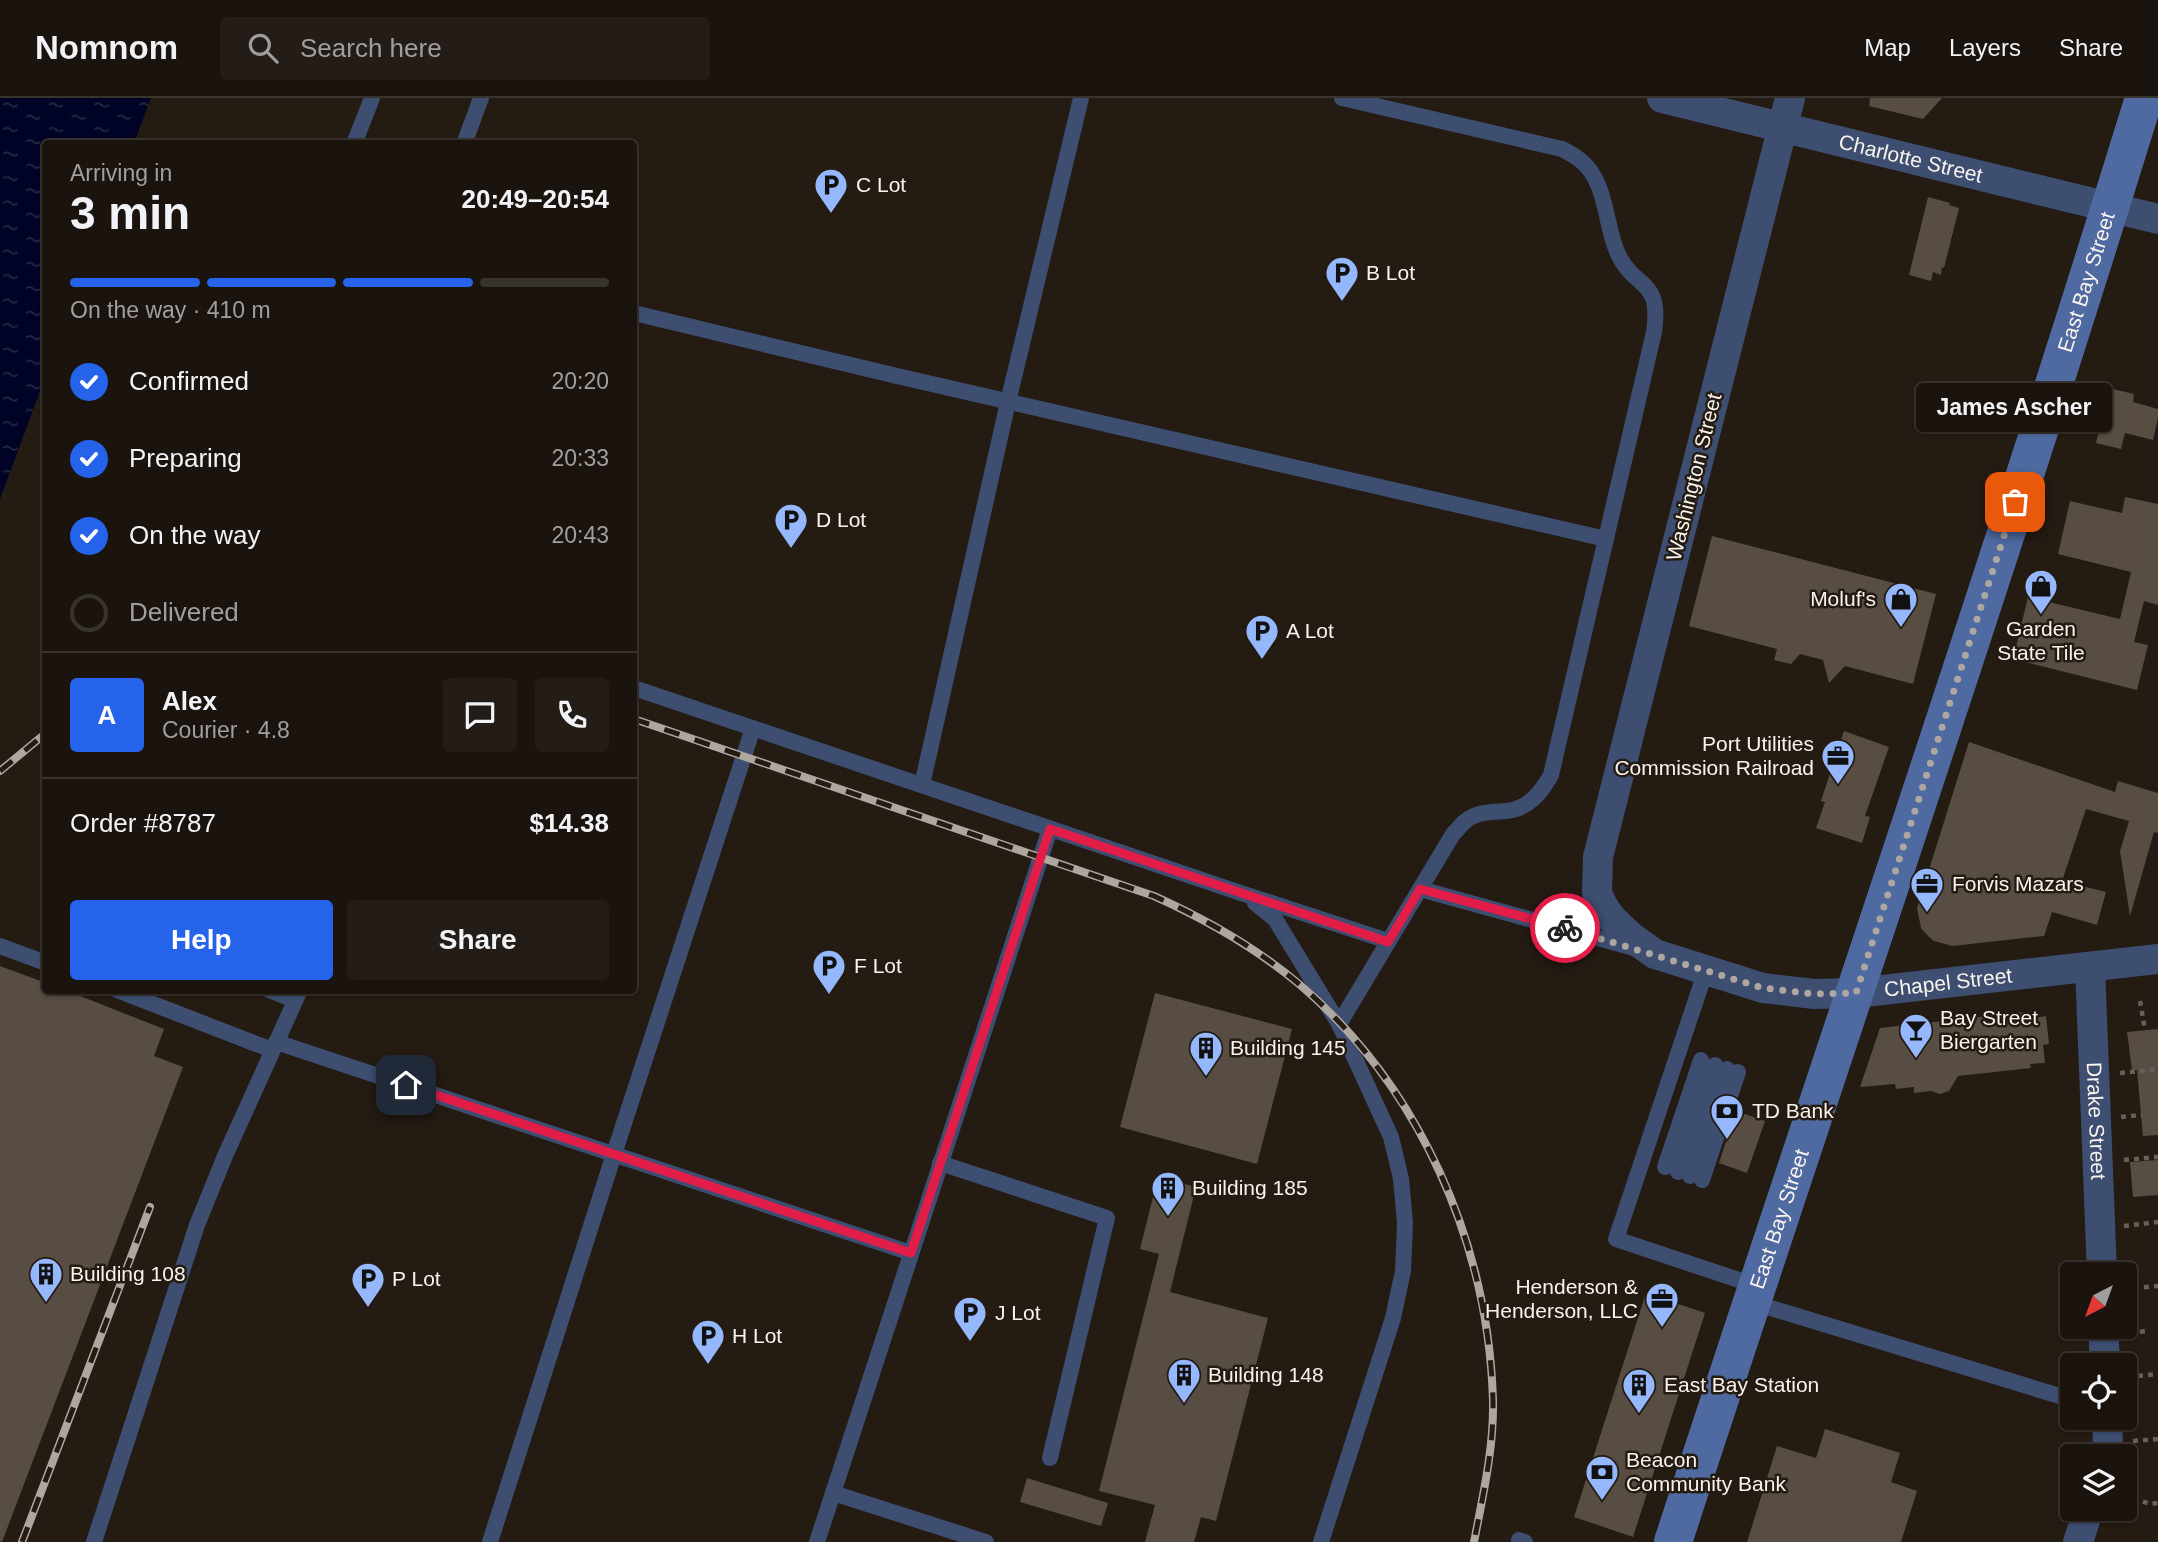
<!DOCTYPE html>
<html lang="en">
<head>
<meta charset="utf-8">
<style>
	:root { --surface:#1b140e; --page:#241d17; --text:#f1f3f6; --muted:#a09e9e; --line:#39332e; --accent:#2563eb }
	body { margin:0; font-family:Helvetica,sans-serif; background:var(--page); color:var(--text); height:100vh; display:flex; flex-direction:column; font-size:26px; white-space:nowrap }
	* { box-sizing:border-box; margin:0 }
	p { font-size:23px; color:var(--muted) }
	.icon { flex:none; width:38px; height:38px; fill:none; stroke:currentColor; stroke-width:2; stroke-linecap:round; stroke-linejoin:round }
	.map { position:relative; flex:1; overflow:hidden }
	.sheet { position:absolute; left:42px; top:42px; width:595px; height:854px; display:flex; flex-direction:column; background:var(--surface); border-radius:7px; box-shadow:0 2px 5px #0004,0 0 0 2px var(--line) }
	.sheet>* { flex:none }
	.needle { width:46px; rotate:221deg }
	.fabs { position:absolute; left:2060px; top:1164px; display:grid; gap:14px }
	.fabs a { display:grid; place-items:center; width:77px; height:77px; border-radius:7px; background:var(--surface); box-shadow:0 2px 5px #0004,0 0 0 2px var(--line); font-size:35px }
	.pin { position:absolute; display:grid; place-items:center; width:60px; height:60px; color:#fff; margin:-30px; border-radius:14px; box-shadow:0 4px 10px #0006 }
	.courier { position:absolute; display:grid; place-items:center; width:70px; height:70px; margin:-35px; border:5px solid #e11d48; border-radius:50%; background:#fff; color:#222; box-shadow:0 2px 9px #0007 }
	.bubble { position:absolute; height:49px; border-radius:7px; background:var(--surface); box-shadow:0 2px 5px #0004,0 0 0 2px var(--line); font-size:23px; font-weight:800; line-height:49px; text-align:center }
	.overview em { font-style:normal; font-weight:800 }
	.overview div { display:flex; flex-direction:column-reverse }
	.overview { display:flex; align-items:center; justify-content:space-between; height:119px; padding:0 28px }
	h1 { font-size:46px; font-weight:800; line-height:52px }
	.bar { display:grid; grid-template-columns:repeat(4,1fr); gap:10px 7px; align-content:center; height:84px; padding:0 28px }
	.bar i { height:9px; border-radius:5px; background:var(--line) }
	.bar .active { background:var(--accent) }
	.bar p { grid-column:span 4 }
	.line { display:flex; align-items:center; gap:18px; padding:0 28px; border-top:2px solid var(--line) }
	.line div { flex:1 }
	.round { display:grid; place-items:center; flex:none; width:74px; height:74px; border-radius:7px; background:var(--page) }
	ol { padding:0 28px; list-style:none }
	li { display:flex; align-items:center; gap:21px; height:77px }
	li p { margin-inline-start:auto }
	li .icon { padding:7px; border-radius:50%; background:var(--accent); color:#fff; stroke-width:4 }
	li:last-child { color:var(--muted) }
	li i { width:38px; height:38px; border:4px solid var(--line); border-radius:50% }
	.cta { display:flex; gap:14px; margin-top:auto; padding:14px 28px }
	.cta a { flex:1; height:80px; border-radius:7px; background:var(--accent); color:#fff; font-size:28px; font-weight:800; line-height:80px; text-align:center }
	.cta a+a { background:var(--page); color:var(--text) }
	header { display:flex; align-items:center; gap:42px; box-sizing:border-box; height:98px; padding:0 35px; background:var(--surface); border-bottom:2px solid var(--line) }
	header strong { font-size:33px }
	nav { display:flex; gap:38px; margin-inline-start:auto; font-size:24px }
	.search { width:490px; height:63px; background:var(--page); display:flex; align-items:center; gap:18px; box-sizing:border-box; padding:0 24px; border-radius:7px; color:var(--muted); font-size:26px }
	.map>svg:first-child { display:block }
	.water { fill:url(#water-ripples) }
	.building { fill:#574d43 }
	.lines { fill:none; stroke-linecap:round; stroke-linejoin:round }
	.path { stroke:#686058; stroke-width:4.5; stroke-dasharray:5 5; stroke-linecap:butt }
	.lane { stroke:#3d4e71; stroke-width:16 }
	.street { stroke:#3d4e71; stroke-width:30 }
	.secondary { stroke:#4e6aa0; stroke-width:38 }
	.rail-casing { stroke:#aea7a0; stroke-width:8 }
	.rail { stroke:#241b13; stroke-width:5; stroke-dasharray:16; stroke-linecap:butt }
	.done { stroke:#aea7a1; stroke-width:7; stroke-dasharray:0 12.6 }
	.route { stroke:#e11d48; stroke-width:9 }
	.labels { text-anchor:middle; stroke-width:5; stroke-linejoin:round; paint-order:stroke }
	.street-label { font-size:21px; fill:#f9f3ed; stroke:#241b13 }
	.poi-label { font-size:21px; fill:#f9f3ed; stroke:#241b13; text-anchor:start }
</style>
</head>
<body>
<header>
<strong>Nomnom</strong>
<div class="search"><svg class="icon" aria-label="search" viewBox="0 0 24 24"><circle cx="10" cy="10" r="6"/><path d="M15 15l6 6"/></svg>Search here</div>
<nav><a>Map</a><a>Layers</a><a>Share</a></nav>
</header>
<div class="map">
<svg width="2158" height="1444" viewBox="0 0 2158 1444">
	<defs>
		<pattern id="water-ripples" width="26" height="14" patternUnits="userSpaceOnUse" patternTransform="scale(1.75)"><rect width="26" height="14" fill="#000326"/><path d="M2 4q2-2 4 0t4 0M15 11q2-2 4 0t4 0" fill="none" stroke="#262846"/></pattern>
	</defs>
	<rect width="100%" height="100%" fill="#241b13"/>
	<path class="water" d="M 0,0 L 151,0 L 134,45 L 46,46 L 45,280 L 0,401 Z"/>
	<g class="building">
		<path d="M 1870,0 L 1942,0 L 1923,21 L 1869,8 Z"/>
		<path d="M 1928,99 L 1950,105 L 1949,107 L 1959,110 L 1944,170 L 1942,169 L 1941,177 L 1933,174 L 1931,183 L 1909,177 Z"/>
		<path d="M 2109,290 L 2134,296 L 2133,304 L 2158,311 L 2158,320 L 2153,342 L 2125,335 L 2121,351 L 2096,345 Z"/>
		<path d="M 2125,399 L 2158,406 L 2158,507 L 2144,503 L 2134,544 L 2148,547 L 2137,592 L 2013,561 L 2028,499 L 2120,521 L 2131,474 L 2058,456 L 2070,403 L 2122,415 Z"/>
		<path d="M 1712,438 L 1936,496 L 1913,586 L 1845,568 L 1829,585 L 1823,562 L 1800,556 L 1791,566 L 1774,562 L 1777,551 L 1689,528 Z"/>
		<path d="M 1844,633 L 1889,649 L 1865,718 L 1870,719 L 1862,745 L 1816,730 L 1825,704 L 1821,703 Z"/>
		<path d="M 1969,644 L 2115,694 L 2118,683 L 2158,695 L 2158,735 L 2154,734 L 2130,818 L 2120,753 L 2129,723 L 2086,711 L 2062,783 L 2106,794 L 2097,827 L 2052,814 L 2044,838 L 1952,848 L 1934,843 L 1928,838 L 1921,830 L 1917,810 Z"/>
		<path d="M 0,868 L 46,885 L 46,892 L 65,892 L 164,931 L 154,958 L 183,969 L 2,1444 L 0,1443 Z"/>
		<path d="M 1155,895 L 1292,931 L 1257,1066 L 1120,1029 Z"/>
		<path d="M 2024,914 L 2025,918 L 2040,916 L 2040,919 L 2046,918 L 2049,946 L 2043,947 L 2045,965 L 2030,966 L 2031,970 L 1958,978 L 1949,993 L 1940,996 L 1931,993 L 1914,995 L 1914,989 L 1896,991 L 1895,986 L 1860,989 L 1880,930 Z"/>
		<path d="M 2158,931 L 2158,1037 L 2143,1038 L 2137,972 L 2132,972 L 2127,934 Z"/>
		<path d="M 1736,1013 L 1765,1023 L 1747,1075 L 1719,1065 Z"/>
		<path d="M 2158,1062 L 2158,1097 L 2133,1099 L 2130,1064 Z"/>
		<path d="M 1158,1079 L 1196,1089 L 1170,1194 L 1268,1220 L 1216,1423 L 1201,1419 L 1194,1444 L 1145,1444 L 1155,1407 L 1099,1393 L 1159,1156 L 1140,1151 Z"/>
		<path d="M 1646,1195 L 1705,1215 L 1633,1439 L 1574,1419 Z"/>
		<path d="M 1825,1331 L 1900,1355 L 1891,1384 L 1917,1393 L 1901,1444 L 1747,1444 L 1777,1348 L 1816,1360 Z"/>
		<path d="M 1027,1380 L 1108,1405 L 1101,1428 L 1020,1404 Z"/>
	</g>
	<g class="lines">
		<g class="path">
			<path d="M 2140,903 L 2145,932"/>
			<path d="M 2120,975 L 2158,971"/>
			<path d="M 2121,1019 L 2142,1017"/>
			<path d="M 2124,1062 L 2158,1059"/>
			<path d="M 2124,1128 L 2158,1124"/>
			<path d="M 2124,1191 L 2158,1188"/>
			<path d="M 2130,1235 L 2147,1233"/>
			<path d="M 2128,1279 L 2158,1276"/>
			<path d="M 2133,1343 L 2158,1341"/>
			<path d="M 2124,1397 L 2150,1406 L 2158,1405"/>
		</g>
		<g class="lane">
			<path d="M 354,46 L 372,0"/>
			<path d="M 464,46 L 481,0"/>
			<path d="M 634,215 L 897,278 L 1606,441"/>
			<path d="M 634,590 L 1235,793 L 1388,843"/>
			<path d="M 922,687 L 1008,304 L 1081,0"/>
			<path d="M 1420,791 L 1634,850"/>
			<path d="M 1255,805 L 1275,821 L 1339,926 L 1391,1039 L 1401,1081 L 1405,1125 L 1403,1173 L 1393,1220 L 1321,1444"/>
			<path d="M 0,848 L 46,865"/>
			<path d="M 1706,872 L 1616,1141 L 1757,1188"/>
			<path d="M 117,892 L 272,952"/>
			<path d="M 269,892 L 295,902"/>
			<path d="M 1339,926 L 1453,736 C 1460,729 1465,721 1474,718 C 1484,713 1495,714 1506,713 C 1528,711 1541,695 1551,677 L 1654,234 C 1662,180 1635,192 1618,156 C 1604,126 1608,84 1580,62 C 1575,58 1568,54 1562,51 L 1342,0"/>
			<path d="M 276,944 L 911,1155"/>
			<path d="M 940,1065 L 1107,1120 L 1050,1360"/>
			<path d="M 1665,1069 L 1701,962"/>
			<path d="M 1678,1074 L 1715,967"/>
			<path d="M 1690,1078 L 1727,971"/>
			<path d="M 1702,1082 L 1738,974"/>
			<path d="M 1751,1204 L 2063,1299 L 2072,1299"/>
			<path d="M 833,1395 L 986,1444"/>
			<path d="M 1519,1442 L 1525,1444"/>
			<path d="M 94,1444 L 197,1127 L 225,1058 L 300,892"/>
			<path d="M 490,1444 L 614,1056 L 753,630"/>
			<path d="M 817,1444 L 1050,731"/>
		</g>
		<g class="street">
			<path id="s1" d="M 1662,0 L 2158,121"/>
			<path id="s2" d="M 1790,0 L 1598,759 L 1597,795 L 1603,808 L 1612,821 L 1631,839 L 1655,856 L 1763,890 L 1814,896 L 1856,895 L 2158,861"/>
			<path id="s3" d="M 2090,869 L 2102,1176"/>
			<path d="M 2103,1228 L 2105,1267"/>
			<path d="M 2105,1358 L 2108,1349 L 2107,1320"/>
			<path d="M 2078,1444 L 2089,1410"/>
		</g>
		<path class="secondary" id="s4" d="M 1673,1444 C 1830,963 1995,484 2144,0"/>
		<defs>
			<g id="rail">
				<path d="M 634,621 L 1154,798 C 1205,821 1255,849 1299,886 C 1420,989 1488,1145 1493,1302 C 1494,1350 1483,1397 1474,1444"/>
				<path d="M 0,673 L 46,635"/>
				<path d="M 22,1444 L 150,1109"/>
			</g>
		</defs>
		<use href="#rail" class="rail-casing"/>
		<use href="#rail" class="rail"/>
	</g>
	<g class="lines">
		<path class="done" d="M 1565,830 L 1763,890 L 1814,896 L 1856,895 L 2015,404"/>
		<path class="route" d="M 406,987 L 911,1155 L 1050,731 L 1388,844 L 1420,791 L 1565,830"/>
	</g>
	<defs>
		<symbol id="parking-pin" viewBox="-11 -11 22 30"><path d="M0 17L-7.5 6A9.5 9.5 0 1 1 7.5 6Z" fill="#94b7fd" stroke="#241b13"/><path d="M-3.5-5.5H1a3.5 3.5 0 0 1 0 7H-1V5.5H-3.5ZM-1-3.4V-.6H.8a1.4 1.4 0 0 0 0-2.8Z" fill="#111"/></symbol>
		<symbol id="shop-pin" viewBox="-11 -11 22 30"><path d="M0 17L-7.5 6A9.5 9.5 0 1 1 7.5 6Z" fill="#94b7fd" stroke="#241b13"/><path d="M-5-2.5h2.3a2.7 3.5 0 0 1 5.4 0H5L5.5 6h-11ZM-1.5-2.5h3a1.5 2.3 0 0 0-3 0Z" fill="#111"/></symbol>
		<symbol id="office-pin" viewBox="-11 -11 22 30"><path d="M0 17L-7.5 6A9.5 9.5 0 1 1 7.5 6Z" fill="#94b7fd" stroke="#241b13"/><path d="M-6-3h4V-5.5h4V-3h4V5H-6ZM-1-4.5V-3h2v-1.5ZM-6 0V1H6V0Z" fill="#111"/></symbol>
		<symbol id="bar-pin" viewBox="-11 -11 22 30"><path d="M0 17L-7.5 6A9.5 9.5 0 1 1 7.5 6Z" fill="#94b7fd" stroke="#241b13"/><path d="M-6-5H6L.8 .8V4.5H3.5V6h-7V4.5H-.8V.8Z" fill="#111"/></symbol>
		<symbol id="building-pin" viewBox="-11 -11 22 30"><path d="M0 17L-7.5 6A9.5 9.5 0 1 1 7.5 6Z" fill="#94b7fd" stroke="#241b13"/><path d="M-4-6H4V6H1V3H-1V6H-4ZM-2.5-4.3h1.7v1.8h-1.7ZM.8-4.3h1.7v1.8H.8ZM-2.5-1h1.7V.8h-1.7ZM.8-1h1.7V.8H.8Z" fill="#111"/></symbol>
		<symbol id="bank-pin" viewBox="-11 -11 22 30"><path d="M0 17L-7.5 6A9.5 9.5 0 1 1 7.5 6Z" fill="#94b7fd" stroke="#241b13"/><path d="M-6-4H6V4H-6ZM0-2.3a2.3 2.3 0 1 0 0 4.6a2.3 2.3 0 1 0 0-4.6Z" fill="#111"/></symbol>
	</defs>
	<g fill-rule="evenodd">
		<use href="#parking-pin" x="812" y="68" width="38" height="52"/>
		<use href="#parking-pin" x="1323" y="156" width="38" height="52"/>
		<use href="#parking-pin" x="772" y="403" width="38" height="52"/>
		<use href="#shop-pin" x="2022" y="469" width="38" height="52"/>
		<use href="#shop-pin" x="1882" y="482" width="38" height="52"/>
		<use href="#parking-pin" x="1243" y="514" width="38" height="52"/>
		<use href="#office-pin" x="1819" y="639" width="38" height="52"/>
		<use href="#office-pin" x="1908" y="767" width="38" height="52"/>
		<use href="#parking-pin" x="810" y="849" width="38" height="52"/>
		<use href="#bar-pin" x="1897" y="913" width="38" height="52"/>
		<use href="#building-pin" x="1187" y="931" width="38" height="52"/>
		<use href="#bank-pin" x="1708" y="994" width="38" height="52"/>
		<use href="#building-pin" x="1149" y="1071" width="38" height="52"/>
		<use href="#building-pin" x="27" y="1157" width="38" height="52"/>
		<use href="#parking-pin" x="349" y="1162" width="38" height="52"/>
		<use href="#office-pin" x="1643" y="1182" width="38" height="52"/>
		<use href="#parking-pin" x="951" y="1196" width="38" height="52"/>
		<use href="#parking-pin" x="689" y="1219" width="38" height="52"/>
		<use href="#building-pin" x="1165" y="1258" width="38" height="52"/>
		<use href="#building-pin" x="1620" y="1268" width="38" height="52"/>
		<use href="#bank-pin" x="1583" y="1355" width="38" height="52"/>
	</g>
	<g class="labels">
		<g class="street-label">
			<text dy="7" stroke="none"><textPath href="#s1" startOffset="256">Charlotte Street</textPath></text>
			<text dy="7" stroke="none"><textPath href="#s4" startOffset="1326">East Bay Street</textPath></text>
			<text transform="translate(1694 379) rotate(-76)" y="7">Washington Street</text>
			<text dy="7" stroke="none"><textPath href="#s2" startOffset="1204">Chapel Street</textPath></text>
			<text dy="7" stroke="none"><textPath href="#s3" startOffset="154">Drake Street</textPath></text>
			<text dy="7" stroke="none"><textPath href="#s4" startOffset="340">East Bay Street</textPath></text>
		</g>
		<g class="poi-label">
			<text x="856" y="94">C Lot</text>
			<text x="1366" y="182">B Lot</text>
			<text x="816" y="429">D Lot</text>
			<text x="1876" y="508" text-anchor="end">Moluf's</text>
			<text x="2041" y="538" text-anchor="middle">Garden<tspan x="2041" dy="24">State Tile</tspan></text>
			<text x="1286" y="540">A Lot</text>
			<text x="1814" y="653" text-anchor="end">Port Utilities<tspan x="1814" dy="24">Commission Railroad</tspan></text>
			<text x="1952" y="793">Forvis Mazars</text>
			<text x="854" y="875">F Lot</text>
			<text x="1940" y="927">Bay Street<tspan x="1940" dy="24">Biergarten</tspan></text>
			<text x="1230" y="957">Building 145</text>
			<text x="1752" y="1020">TD Bank</text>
			<text x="1192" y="1097">Building 185</text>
			<text x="70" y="1183">Building 108</text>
			<text x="392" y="1188">P Lot</text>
			<text x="1638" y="1196" text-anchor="end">Henderson &amp;<tspan x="1638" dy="24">Henderson, LLC</tspan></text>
			<text x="995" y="1222">J Lot</text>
			<text x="732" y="1245">H Lot</text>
			<text x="1208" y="1284">Building 148</text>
			<text x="1664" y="1294">East Bay Station</text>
			<text x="1626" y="1369">Beacon<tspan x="1626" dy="24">Community Bank</tspan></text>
		</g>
	</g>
</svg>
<div class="fabs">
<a><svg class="needle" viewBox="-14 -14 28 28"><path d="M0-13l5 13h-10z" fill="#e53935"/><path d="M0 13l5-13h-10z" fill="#a09e9e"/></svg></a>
<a><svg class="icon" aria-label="locate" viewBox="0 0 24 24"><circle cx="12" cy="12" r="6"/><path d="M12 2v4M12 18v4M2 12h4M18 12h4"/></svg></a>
<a><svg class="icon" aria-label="layers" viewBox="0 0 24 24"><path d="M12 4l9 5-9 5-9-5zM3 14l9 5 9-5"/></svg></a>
</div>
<div class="pin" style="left:2015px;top:404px;background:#ea580c"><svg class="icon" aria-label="bag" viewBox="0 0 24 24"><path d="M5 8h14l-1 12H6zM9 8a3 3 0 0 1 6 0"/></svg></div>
<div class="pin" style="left:406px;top:987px;background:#1f2937"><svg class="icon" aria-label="home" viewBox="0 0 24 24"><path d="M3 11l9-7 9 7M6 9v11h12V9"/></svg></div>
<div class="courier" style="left:1565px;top:830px"><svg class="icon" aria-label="bike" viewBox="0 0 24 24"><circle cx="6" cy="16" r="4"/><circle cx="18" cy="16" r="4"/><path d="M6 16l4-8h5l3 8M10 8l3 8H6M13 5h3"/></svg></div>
<div class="bubble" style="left:1916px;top:285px;width:196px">James Ascher</div>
<section class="sheet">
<div class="overview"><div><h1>3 min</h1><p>Arriving in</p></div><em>20:49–20:54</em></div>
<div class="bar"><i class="active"></i><i class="active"></i><i class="active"></i><i></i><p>On the way · 410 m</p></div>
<ol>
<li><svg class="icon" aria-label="check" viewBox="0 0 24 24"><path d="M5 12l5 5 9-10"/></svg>Confirmed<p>20:20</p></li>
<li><svg class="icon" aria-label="check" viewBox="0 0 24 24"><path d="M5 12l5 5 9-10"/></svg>Preparing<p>20:33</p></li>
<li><svg class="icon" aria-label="check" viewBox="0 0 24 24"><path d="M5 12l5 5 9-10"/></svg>On the way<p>20:43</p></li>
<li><i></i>Delivered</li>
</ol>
<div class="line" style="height:126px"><b class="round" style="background:var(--accent);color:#fff">A</b><div><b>Alex</b><p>Courier · 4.8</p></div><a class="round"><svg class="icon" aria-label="chat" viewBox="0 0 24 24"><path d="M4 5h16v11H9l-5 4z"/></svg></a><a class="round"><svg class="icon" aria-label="phone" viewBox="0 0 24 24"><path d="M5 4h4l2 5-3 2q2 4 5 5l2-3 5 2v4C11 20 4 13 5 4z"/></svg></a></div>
<div class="line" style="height:91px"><div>Order #8787</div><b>$14.38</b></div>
<div class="cta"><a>Help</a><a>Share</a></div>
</section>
</div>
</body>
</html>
